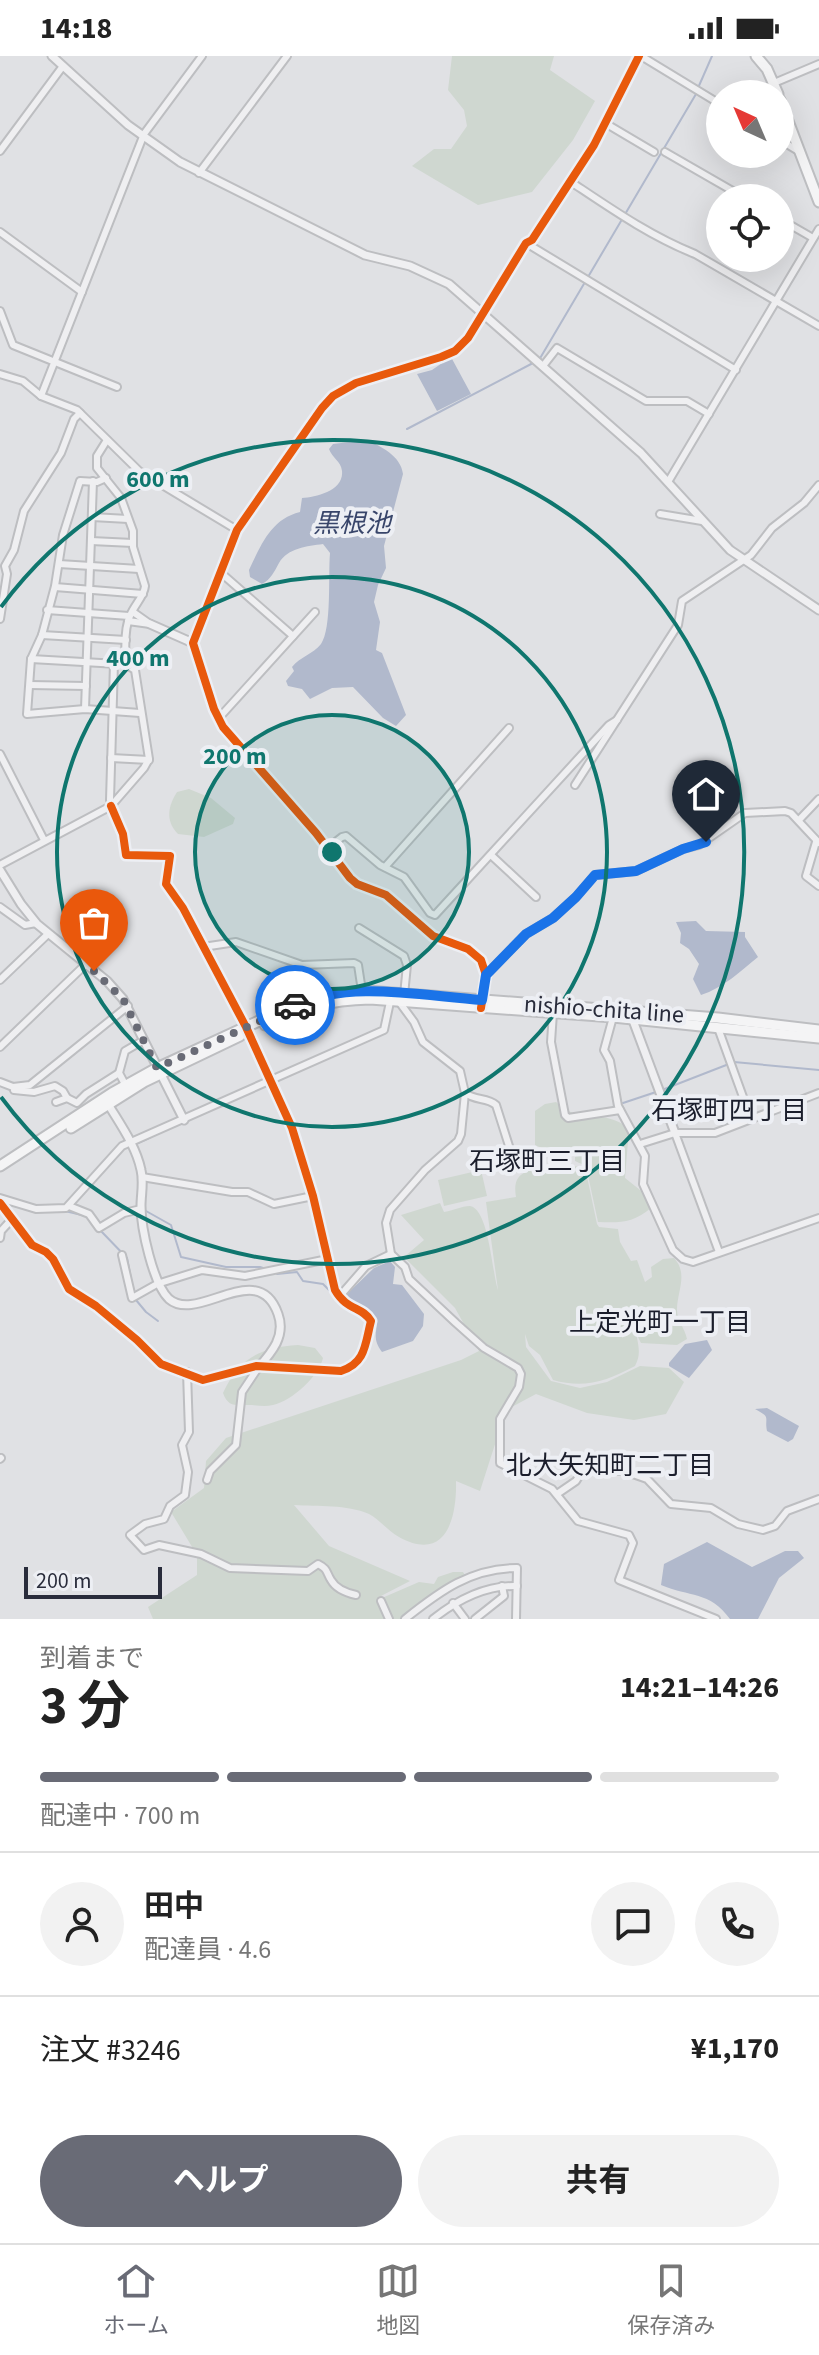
<!DOCTYPE html>
<html lang="ja">
<head>
<meta charset="utf-8">
<style>
	:root { --surface:#fff; --page:#f2f2f2; --text:#222; --muted:#767676; --line:#e0e0e0; --accent:#696b76 }
	body { margin:0; font-family:"Source Sans 3","Noto Sans JP",sans-serif; background:var(--page); color:var(--text); height:100vh; display:flex; flex-direction:column; font-size:30px; white-space:nowrap }
	* { box-sizing:border-box; margin:0 }
	p { font-size:26px; color:var(--muted) }
	.icon { flex:none; width:44px; height:44px; fill:none; stroke:currentColor; stroke-width:2; stroke-linecap:round; stroke-linejoin:round }
	.map { position:relative; height:1563px; overflow:hidden }
	.sheet { display:flex; flex-direction:column; background:var(--surface); flex:1 }
	.sheet>* { flex:none }
	.needle { width:52px; rotate:316deg }
	.controls { position:absolute; left:706px; top:24px; display:grid; gap:16px }
	.controls a { display:grid; place-items:center; width:88px; height:88px; border-radius:50%; background:var(--surface); box-shadow:0 8px 32px #0002; font-size:40px }
	.scale { position:absolute; left:24px; bottom:20px; width:138px; box-sizing:border-box; padding-left:8px; border:4px solid #292c3b; border-top:0; font-size:22px; line-height:28px; white-space:nowrap; color:#292c3b; -webkit-text-stroke:6px #edeff4; paint-order:stroke }
	.pin { position:absolute; display:grid; place-items:center; width:68px; height:68px; color:#fff; margin:-82px -34px; border-radius:50% 50% 50% 0; rotate:-45deg; box-shadow:0 0 8px #0007 }
	.pin .icon { rotate:45deg }
	.courier { position:absolute; display:grid; place-items:center; width:80px; height:80px; margin:-40px; border:6px solid #1a73e8; border-radius:50%; background:#fff; color:#222; box-shadow:0 2px 10px #0007 }
	.headline em { font-style:normal; font-weight:700 }
	.headline div { display:flex; flex-direction:column-reverse }
	.headline { display:flex; align-items:center; justify-content:space-between; height:136px; padding:0 40px }
	h1 { font-size:52px; font-weight:700; line-height:60px }
	.bar { display:grid; grid-template-columns:repeat(4,1fr); gap:12px 8px; align-content:center; height:96px; padding:0 40px }
	.bar i { height:10px; border-radius:6px; background:var(--line) }
	.bar .selected { background:var(--accent) }
	.bar p { grid-column:span 4 }
	.line { display:flex; align-items:center; gap:20px; padding:0 40px; border-top:2px solid var(--line) }
	.line div { flex:1 }
	.round { display:grid; place-items:center; flex:none; width:84px; height:84px; border-radius:42px; background:var(--page) }
	.primary-button { display:flex; gap:16px; margin-top:auto; padding:16px 40px }
	.primary-button a { flex:1; height:92px; border-radius:48px; background:var(--accent); color:#fff; font-size:32px; font-weight:700; line-height:92px; text-align:center }
	.primary-button a+a { background:var(--page); color:var(--text) }
	.status { display:flex; justify-content:space-between; align-items:center; height:56px; padding:0 40px; background:var(--surface); direction:ltr }
	.status svg { height:22px; fill:currentColor }
	.tab-bar { display:flex; justify-content:space-around; align-items:center; height:112px; border-top:2px solid var(--line); background:var(--surface); font-size:22px; color:var(--muted) }
	.tab-bar a { display:grid; justify-items:center; gap:4px }
	.tab-bar .selected { color:var(--accent) }
	.map>svg:first-child { display:block }
	.green { fill:#cfd7d0 }
	.water { fill:#b1b9cc }
	.lines { fill:none; stroke-linecap:round; stroke-linejoin:round }
	.stream { stroke:#b1b9cc; stroke-width:2 }
	.minor-casing { stroke:#bdbec1; stroke-width:10 }
	.tertiary-casing { stroke:#bdbec1; stroke-width:11 }
	.primary-casing { stroke:#bdbec1; stroke-width:13 }
	.minor { stroke:#efeff1; stroke-width:6 }
	.tertiary { stroke:#efeff1; stroke-width:7 }
	.primary { stroke:#f4f4f5; stroke-width:9 }
	.cycleway-casing { stroke:#edeff4; stroke-width:13 }
	.cycleway { stroke:#e8590c; stroke-width:8 }
	.done { stroke:#696b76; stroke-width:8; stroke-dasharray:0 14.4 }
	.route { stroke:#1a73e8; stroke-width:10 }
	.ring { fill:none; stroke:#0f766e; stroke-width:4 }
	.labels { text-anchor:middle; stroke-width:8; stroke-linejoin:round; paint-order:stroke }
	.street-label { font-size:24px; fill:#292c3b; stroke:#edeff4 }
	.water-label { font-size:26px; font-style:italic; fill:#38456a; stroke:#edeff4 }
	.neighbourhood-label { font-size:26px; fill:#1b1e2c; stroke:#edeff4 }
	.centre { fill:#0f766e; stroke:#edeff4; stroke-width:4 }
	.ring-label { font-size:24px; text-anchor:middle; font-weight:bold; fill:#0f766e; stroke:#edeff4; stroke-width:8; stroke-linejoin:round; paint-order:stroke }
</style>
</head>
<body>
<div class="status"><b>14:18</b><svg viewBox="0 0 49 12"><path d="M0 12V9h3v3zM5 12V6h3v6zM10 12V3h3v9zM15 12V0h3v12zM26 1h20v11H26zM47 4h2v5h-2z"/></svg></div>
<div class="map">
<svg width="819" height="1563" viewBox="0 0 819 1563">
	<rect width="100%" height="100%" fill="#e0e1e4"/>
	<g class="green">
		<path d="M 452,0 L 554,0 L 550,14 L 595,45 L 573,84 L 532,136 L 478,149 L 412,110 L 434,93 L 451,93 L 467,70 L 464,54 L 448,34 Z"/>
		<path d="M 189,733 L 211,742 L 235,762 L 233,768 L 204,781 L 178,778 C 165,765 168,750 177,736 Z"/>
		<path d="M 556,1046 C 580,1070 605,1051 629,1073 L 625,1122 L 645,1138 L 651,1152 C 633,1167 620,1167 598,1166 L 586,1110 L 575,1105 L 575,1101 L 583,1099 L 581,1091 L 548,1095 L 535,1089 L 535,1055 L 545,1048 Z"/>
		<path d="M 553,1109 L 585,1111 L 597,1168 L 599,1171 L 618,1173 L 620,1186 L 631,1205 L 637,1204 L 645,1226 L 652,1221 L 651,1211 L 663,1203 L 674,1202 C 688,1217 678,1234 677,1252 C 676,1263 685,1272 687,1283 L 677,1289 L 641,1287 L 638,1281 L 638,1270 L 623,1264 L 619,1258 L 622,1264 L 636,1271 C 636,1286 643,1295 635,1310 C 607,1325 584,1333 553,1324 L 540,1299 L 529,1290 L 525,1278 L 526,1291 L 551,1325 L 580,1332 L 607,1326 L 640,1310 L 669,1312 L 684,1326 L 666,1358 L 634,1364 L 587,1357 L 536,1338 L 506,1354 L 480,1435 L 456,1425 C 457,1462 446,1507 399,1481 C 388,1475 380,1464 369,1458 C 346,1448 319,1451 294,1449 L 329,1490 L 410,1525 L 379,1541 L 386,1563 L 153,1563 L 148,1551 L 197,1519 L 197,1499 L 171,1456 L 204,1432 L 206,1405 L 226,1382 L 461,1304 L 479,1295 L 455,1252 L 404,1201 L 424,1184 L 401,1159 L 440,1147 L 444,1156 C 451,1155 462,1150 470,1150 C 489,1153 492,1217 498,1234 L 486,1146 L 516,1141 C 511,1113 531,1115 553,1109 Z"/>
		<path d="M 481,1114 L 487,1140 L 444,1150 L 438,1124 Z"/>
		<path d="M 298,1289 L 315,1292 L 323,1302 C 319,1320 292,1345 273,1349 C 264,1351 257,1349 248,1349 C 235,1349 228,1351 223,1337 C 239,1302 261,1291 298,1289 Z"/>
		<path d="M 453,1516 L 463,1516 L 466,1521 L 443,1530 L 402,1563 L 391,1563 L 382,1542 L 419,1526 L 434,1528 L 438,1521 Z"/>
	</g>
	<g class="water">
		<path d="M 451,301 L 471,338 L 437,355 L 417,318 L 432,314 Z"/>
		<path d="M 366,384 C 381,390 401,400 403,418 L 384,490 L 386,512 L 378,529 L 374,546 L 380,566 L 376,594 L 382,597 L 406,659 L 396,670 L 383,662 L 353,631 L 332,632 L 310,643 L 302,633 L 288,630 L 286,625 L 294,615 L 292,611 C 300,601 313,598 321,588 C 332,572 328,519 330,497 L 323,488 C 307,490 288,492 279,507 C 274,516 271,523 262,528 L 250,521 L 249,514 C 261,489 271,463 300,456 L 302,442 C 316,441 344,435 342,415 C 341,405 332,402 329,393 L 333,388 Z"/>
		<path d="M 696,865 L 706,875 L 745,876 L 745,881 L 758,901 C 741,915 723,932 701,939 L 693,923 L 699,908 L 689,893 L 680,887 L 681,877 L 676,866 Z"/>
		<path d="M 390,1205 L 395,1211 L 393,1228 L 402,1229 L 424,1258 L 423,1270 L 413,1285 L 382,1296 C 363,1271 398,1266 348,1245 L 347,1238 L 374,1212 Z"/>
		<path d="M 707,1284 L 712,1294 L 689,1322 L 669,1310 L 669,1307 L 685,1288 Z"/>
		<path d="M 767,1352 L 799,1370 L 793,1383 L 788,1386 L 767,1375 C 764,1361 772,1362 755,1353 Z"/>
		<path d="M 707,1486 L 752,1511 L 785,1495 L 798,1495 L 804,1502 L 779,1522 L 758,1563 L 730,1563 C 710,1535 689,1541 661,1529 L 664,1508 Z"/>
	</g>
	<g class="lines">
		<g class="stream">
			<path d="M 698,32 L 712,0"/>
			<path d="M 539,304 L 696,38"/>
			<path d="M 407,373 L 533,307"/>
			<path d="M 662,1034 L 734,1006 L 819,1014"/>
			<path d="M 623,1047 L 656,1036"/>
			<path d="M 134,1089 L 151,1081"/>
			<path d="M 2,1146 L 27,1153"/>
			<path d="M 72,1150 L 81,1140"/>
			<path d="M 65,1155 L 86,1160"/>
			<path d="M 146,1155 L 171,1169 L 181,1201 L 226,1211 L 260,1211 L 266,1213"/>
			<path d="M 100,1174 L 127,1202 L 134,1238"/>
			<path d="M 277,1218 L 297,1216 L 303,1225 L 323,1228 L 334,1239"/>
			<path d="M 136,1244 L 146,1256 L 158,1265"/>
		</g>
		<defs>
			<g id="minor">
				<path d="M 641,0 L 720,48"/>
				<path d="M 774,27 L 819,8"/>
				<path d="M 605,67 L 654,96"/>
				<path d="M 780,84 L 800,96"/>
				<path d="M 0,95 L 63,10"/>
				<path d="M 665,96 L 745,142"/>
				<path d="M 199,117 L 287,0"/>
				<path d="M 571,126 C 610,152 650,180 695,198 L 819,270"/>
				<path d="M 780,163 L 813,182"/>
				<path d="M 0,176 L 82,236"/>
				<path d="M 526,187 L 736,314"/>
				<path d="M 0,255 L 13,289 L 117,331"/>
				<path d="M 543,310 L 557,292 L 646,345 L 687,345 L 709,358"/>
				<path d="M 0,318 L 23,325 L 41,340 L 77,354 L 139,415 L 237,474"/>
				<path d="M 41,340 L 144,78 L 202,0"/>
				<path d="M 106,422 L 97,426 L 80,425 L 63,479 L 55,530 L 42,579 L 31,603 L 27,658 L 85,653 L 140,657"/>
				<path d="M 668,426 L 819,173"/>
				<path d="M 660,458 L 702,465"/>
				<path d="M 92,461 L 128,463"/>
				<path d="M 91,485 L 133,487"/>
				<path d="M 59,508 L 139,513"/>
				<path d="M 220,516 L 293,580"/>
				<path d="M 55,531 L 143,538"/>
				<path d="M 47,554 L 129,560"/>
				<path d="M 133,556 L 150,568"/>
				<path d="M 0,563 L 7,518 L 5,510 L 14,494 L 24,455 L 61,397 L 74,363 L 80,357"/>
				<path d="M 128,565 L 150,568"/>
				<path d="M 42,579 L 126,584"/>
				<path d="M 193,587 L 214,653 L 223,671 L 316,777 L 350,822 L 357,828 L 386,839 L 433,880 L 468,893 L 481,904 L 484,911"/>
				<path d="M 31,603 L 118,608"/>
				<path d="M 30,629 L 86,630"/>
				<path d="M 85,653 L 93,425"/>
				<path d="M 218,663 L 315,556"/>
				<path d="M 0,698 L 44,784"/>
				<path d="M 111,702 L 149,704"/>
				<path d="M 575,729 L 678,569 L 682,545 L 751,499 L 772,472 L 804,447 L 819,429"/>
				<path d="M 112,749 L 110,744 L 114,607"/>
				<path d="M 799,764 L 819,743"/>
				<path d="M 816,786 L 806,820 L 819,830"/>
				<path d="M 328,792 L 342,781 L 346,780 L 380,809 L 404,821 L 430,857 L 435,859 L 609,669 L 617,664"/>
				<path d="M 492,800 L 536,841"/>
				<path d="M 0,809 L 111,750 L 144,712 L 149,703 L 135,614 L 126,608 C 125,594 124,572 130,560 C 134,549 144,541 145,530 L 133,491 L 133,475 L 121,442 L 97,412 L 97,400 L 107,384"/>
				<path d="M 385,811 L 509,672"/>
				<path d="M 0,851 L 25,869 L 36,867"/>
				<path d="M 359,872 L 404,900 L 407,909 L 404,939"/>
				<path d="M 203,891 L 236,886 L 302,909 L 354,907 L 358,909 L 362,935"/>
				<path d="M 486,919 L 526,878 L 553,862 L 576,841 L 595,819 L 636,815 L 683,793 L 699,789 L 745,757 L 785,755 L 791,757 L 819,787"/>
				<path d="M 0,924 L 48,878"/>
				<path d="M 400,947 L 414,966 L 423,986 L 460,1015 L 465,1037 L 461,1078 L 458,1085 L 425,1114 L 390,1154 L 386,1167 L 391,1198 L 405,1211 L 409,1223 L 456,1267 L 484,1292 L 518,1312 L 521,1318 L 519,1331 L 500,1363 L 500,1407 L 552,1433 L 578,1465 L 629,1479 L 633,1487 L 619,1524 L 716,1563"/>
				<path d="M 553,957 L 551,986 L 565,1059 L 568,1062 L 620,1054"/>
				<path d="M 613,961 L 604,994 L 610,1005 L 618,1050 L 645,1100 L 643,1128 L 673,1194 L 683,1203 L 693,1206 L 819,1162"/>
				<path d="M 718,972 L 751,1063"/>
				<path d="M 0,991 L 86,908"/>
				<path d="M 0,1026 L 13,1031 L 30,1029 L 128,950"/>
				<path d="M 127,1032 L 119,1017 L 125,995 L 144,984"/>
				<path d="M 14,1034 L 34,1036 L 55,1030 L 63,1035 L 67,1042"/>
				<path d="M 465,1037 C 475,1045 487,1041 496,1049 L 516,1112"/>
				<path d="M 56,1046 L 67,1042 L 77,1047 L 86,1038 L 119,1017"/>
				<path d="M 675,1077 L 719,1196"/>
				<path d="M 640,1088 L 675,1077 L 715,1077 L 819,1037"/>
				<path d="M 142,1121 L 232,1136 L 248,1136 L 274,1148 L 313,1140"/>
				<path d="M 0,1142 L 36,1153 L 66,1152 L 122,1090 L 384,974 L 390,946"/>
				<path d="M 0,1147 L 32,1189 L 46,1196 L 53,1203 L 69,1233 L 96,1250 L 137,1284 L 161,1308 L 203,1324 L 256,1310 L 341,1315 C 366,1307 365,1288 371,1265 C 362,1250 347,1255 335,1234 L 313,1140 L 292,1072 L 246,971 L 183,852 L 166,828 L 170,800 L 126,799 L 123,778 L 111,750"/>
				<path d="M 69,1150 L 89,1158 L 99,1172 L 124,1157 L 141,1153"/>
				<path d="M 0,1182 L 1,1175 L 12,1163"/>
				<path d="M 122,1199 L 132,1242 L 157,1228 L 202,1214 L 245,1220 L 328,1203"/>
				<path d="M 339,1241 L 366,1210 L 391,1198"/>
				<path d="M 187,1316 L 189,1376 L 182,1389 L 188,1416 L 185,1439 L 170,1450 L 164,1463 L 145,1468 L 130,1479 L 144,1494 L 159,1489 L 201,1498 L 230,1512 L 308,1515 L 318,1508 C 328,1513 326,1516 331,1524 C 336,1533 347,1537 356,1539"/>
				<path d="M 0,1403 L 1,1402"/>
				<path d="M 207,1424 L 210,1415 L 236,1389 L 242,1336 L 258,1312"/>
				<path d="M 557,1438 L 576,1425 L 588,1406 L 606,1414 L 624,1415 L 647,1423 L 671,1448 L 711,1452 L 738,1468 L 763,1474 L 775,1470 L 787,1455 L 819,1443"/>
				<path d="M 381,1545 L 389,1563"/>
				<path d="M 453,1547 L 465,1563"/>
				<path d="M 405,1563 C 440,1535 471,1512 517,1512 L 516,1563"/>
				<path d="M 433,1563 C 457,1544 486,1529 517,1530"/>
				<path d="M 475,1563 L 504,1540 L 502,1530"/>
			</g>
			<g id="tertiary">
				<path d="M 52,0 L 128,69 L 180,106 L 365,199 L 410,210 L 449,228 L 641,397 L 730,494 L 819,554"/>
				<path d="M 150,568 L 193,587 L 237,474 L 322,352 C 350,318 402,316 441,301 L 455,295 L 468,282 L 526,187 L 532,184 L 594,89 L 639,0"/>
				<path d="M 0,814 L 21,848 L 37,868 L 107,925 L 123,943 L 184,1064"/>
				<path d="M 481,946 L 486,919 L 484,911"/>
				<path d="M 631,959 L 675,1077"/>
				<path d="M 108,1048 C 120,1068 136,1090 141,1114 C 144,1126 141,1138 141,1150 C 141,1172 153,1228 169,1243 C 198,1268 258,1201 278,1258 C 286,1280 272,1296 258,1312"/>
			</g>
			<g id="primary">
				<path d="M 756,0 L 767,13 L 778,38"/>
				<path d="M 780,44 L 819,146"/>
				<path d="M 265,969 C 304,952 327,944 370,943 L 613,961 L 819,982"/>
				<path d="M 71,1072 L 144,1026 L 240,980"/>
				<path d="M 0,1110 L 112,1037 L 157,1012 L 300,946 L 331,938 L 367,935 L 718,962 L 819,974"/>
			</g>
		</defs>
		<use href="#minor" class="minor-casing"/>
		<use href="#tertiary" class="tertiary-casing"/>
		<use href="#primary" class="primary-casing"/>
		<use href="#minor" class="minor"/>
		<use href="#tertiary" class="tertiary"/>
		<use href="#primary" class="primary"/>
		<defs>
			<g id="cycleway">
				<path d="M 481,952 L 486,919 L 481,904 L 468,893 L 433,880 L 386,839 L 357,828 L 350,822 L 316,777 L 223,671 L 214,653 L 193,587 L 237,474 L 322,352 L 333,340 L 356,327 L 441,301 L 455,295 L 468,282 L 526,187 L 532,184 L 594,89 L 639,0"/>
				<path d="M 0,1147 L 32,1189 L 46,1196 L 53,1203 L 69,1233 L 96,1250 L 137,1284 L 161,1308 L 203,1324 L 256,1310 L 341,1315 C 366,1307 365,1288 371,1265 C 362,1250 347,1255 335,1234 L 313,1140 L 292,1072 L 246,971 L 183,852 L 166,828 L 170,800 L 126,799 L 123,778 L 111,750"/>
			</g>
		</defs>
		<use href="#cycleway" class="cycleway-casing"/>
		<use href="#cycleway" class="cycleway"/>
	</g>
	<g class="lines">
		<path class="done" d="M 94,915 L 123,943 L 157,1012 L 295,949"/>
		<path class="route" d="M 295,949 C 350,924 422,940 482,944 L 486,919 L 526,878 L 553,862 L 576,841 L 595,819 L 636,815 L 683,793 L 706,786"/>
	</g>
	<circle cx="332" cy="796" r="137" fill="#0f766e" fill-opacity=".12"/>
	<g class="ring">
		<circle cx="332" cy="796" r="137"/>
		<circle cx="332" cy="796" r="275"/>
		<path d="M1 551A412 412 0 1 1 1 1041"/>
	</g>
	<g class="labels">
		<g class="street-label">
			<text transform="translate(604 953) rotate(4)" y="8">nishio-chita line</text>
		</g>
		<g class="water-label">
			<text x="352" y="476">黒根池</text>
		</g>
		<g class="neighbourhood-label">
			<text x="729" y="1063">石塚町四丁目</text>
			<text x="547" y="1114">石塚町三丁目</text>
			<text x="660" y="1275">上定光町一丁目</text>
			<text x="610" y="1418">北大矢知町二丁目</text>
		</g>
	</g>
	<circle cx="332" cy="796" r="12" class="centre"/>
	<g class="ring-label">
		<text x="158" y="431">600 m</text>
		<text x="138" y="610">400 m</text>
		<text x="235" y="708">200 m</text>
	</g>
</svg>
<div class="controls">
<a><svg class="needle" viewBox="-14 -14 28 28"><path d="M0-13l5 13h-10z" fill="#e53935"/><path d="M0 13l5-13h-10z" fill="#767676"/></svg></a>
<a><svg class="icon" aria-label="locate" viewBox="0 0 24 24"><circle cx="12" cy="12" r="6"/><path d="M12 2v4M12 18v4M2 12h4M18 12h4"/></svg></a>
</div>
<div class="scale">200 m</div>
<div class="pin" style="left:94px;top:915px;background:#ea580c"><svg class="icon" aria-label="bag" viewBox="0 0 24 24"><path d="M5 8h14l-1 12H6zM9 8a3 3 0 0 1 6 0"/></svg></div>
<div class="pin" style="left:706px;top:786px;background:#1f2937"><svg class="icon" aria-label="home" viewBox="0 0 24 24"><path d="M3 11l9-7 9 7M6 9v11h12V9"/></svg></div>
<div class="courier" style="left:295px;top:949px"><svg class="icon" aria-label="car" viewBox="0 0 24 24"><path d="M5 17H2v-5l4-1 3-4h7l3 4 3 1v5h-3M9 17h6M6 11h13"/><circle cx="7" cy="17" r="2"/><circle cx="17" cy="17" r="2"/></svg></div>
</div>
<section class="sheet">
<div class="headline"><div><h1>3 分</h1><p>到着まで</p></div><em>14:21–14:26</em></div>
<div class="bar"><i class="selected"></i><i class="selected"></i><i class="selected"></i><i></i><p>配達中 · 700 m</p></div>
<div class="line" style="height:144px"><a class="round"><svg class="icon" aria-label="person" viewBox="0 0 24 24"><circle cx="12" cy="8" r="4"/><path d="M4 21q1-7 8-7t8 7"/></svg></a><div><b>田中</b><p>配達員 · 4.6</p></div><a class="round"><svg class="icon" aria-label="chat" viewBox="0 0 24 24"><path d="M4 5h16v11H9l-5 4z"/></svg></a><a class="round"><svg class="icon" aria-label="phone" viewBox="0 0 24 24"><path d="M5 4h4l2 5-3 2q2 4 5 5l2-3 5 2v4C11 20 4 13 5 4z"/></svg></a></div>
<div class="line" style="height:104px"><div>注文 #3246</div><b>¥1,170</b></div>
<div class="primary-button"><a>ヘルプ</a><a>共有</a></div>
</section>
<nav class="tab-bar">
<a class="selected"><svg class="icon" aria-label="home" viewBox="0 0 24 24"><path d="M3 11l9-7 9 7M6 9v11h12V9"/></svg>ホーム</a>
<a><svg class="icon" aria-label="map" viewBox="0 0 24 24"><path d="M3 6l6-2 6 2 6-2v14l-6 2-6-2-6 2zM9 4v14M15 6v14"/></svg>地図</a>
<a><svg class="icon" aria-label="saved" viewBox="0 0 24 24"><path d="M7 4h10v16l-5-4-5 4z"/></svg>保存済み</a>
</nav>
</body>
</html>
